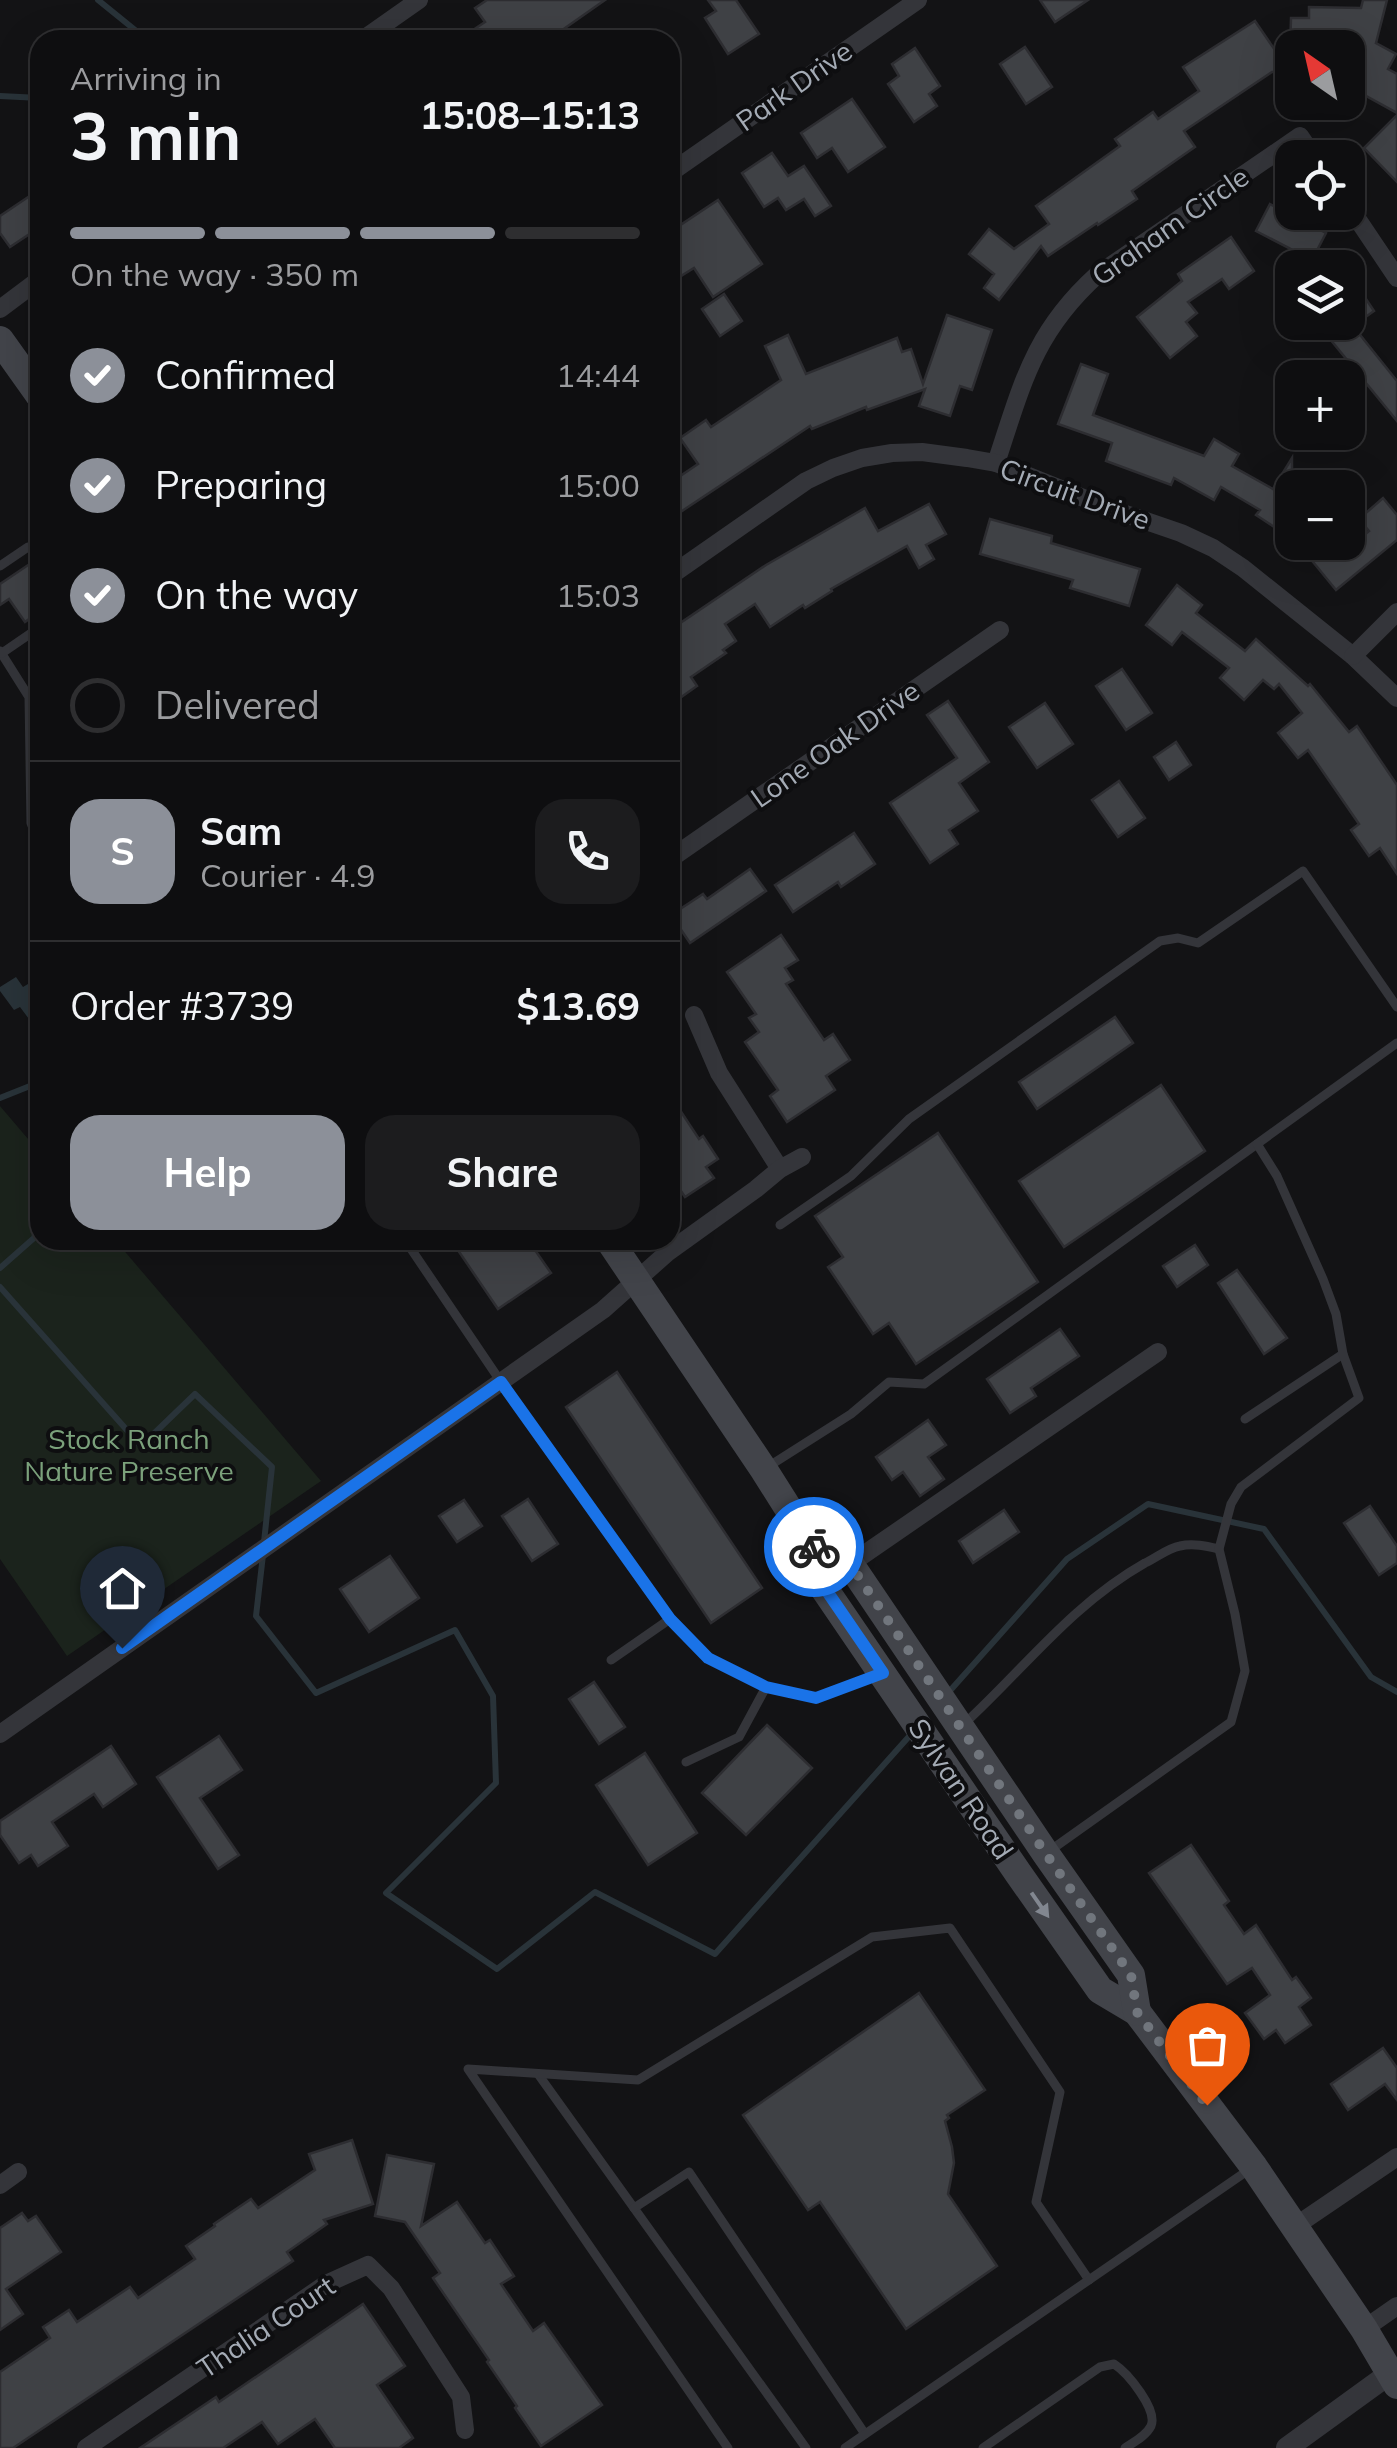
<!DOCTYPE html>
<html lang="en">
<head>
<meta charset="utf-8">
<style>
	:root { --surface:#0e0e10; --page:#1c1c1e; --text:#f1f3f6; --muted:#9b9c9f; --line:#2e2e30; --accent:#8c9099 }
	body { margin:0; font-family:Mulish,sans-serif; background:var(--page); color:var(--text); height:100vh; display:flex; flex-direction:column; font-size:38px; white-space:nowrap }
	* { box-sizing:border-box; margin:0 }
	p { font-size:32px; color:var(--muted) }
	.icon { flex:none; width:55px; height:55px; fill:none; stroke:currentColor; stroke-width:2; stroke-linecap:round; stroke-linejoin:round }
	.map { position:relative; flex:1; overflow:hidden }
	.sheet { position:absolute; left:30px; top:30px; width:650px; height:1220px; display:flex; flex-direction:column; background:var(--surface); border-radius:30px; box-shadow:0 10px 40px #0002,0 0 0 2px var(--line) }
	.sheet>* { flex:none }
	.needle { width:65px; rotate:326deg }
	.fabs { position:absolute; left:1275px; top:30px; display:grid; gap:20px }
	.fabs a { display:grid; place-items:center; width:90px; height:90px; border-radius:20px; background:var(--surface); box-shadow:0 10px 40px #0002,0 0 0 2px var(--line); font-size:50px }
	.pin { position:absolute; display:grid; place-items:center; width:85px; height:85px; color:#fff; margin:-102px -42px; border-radius:50% 50% 50% 0; rotate:-45deg; box-shadow:0 0 10px #0007 }
	.pin .icon { rotate:45deg }
	.courier { position:absolute; display:grid; place-items:center; width:100px; height:100px; margin:-50px; border:8px solid #1a73e8; border-radius:50%; background:#fff; color:#222; box-shadow:0 2px 12px #0007 }
	.head em { font-style:normal; font-weight:700 }
	.head div { display:flex; flex-direction:column-reverse }
	.head { display:flex; align-items:center; justify-content:space-between; height:170px; padding:0 40px }
	h1 { font-size:65px; font-weight:700; line-height:75px }
	.bar { display:grid; grid-template-columns:repeat(4,1fr); gap:15px 10px; align-content:center; height:120px; padding:0 40px }
	.bar i { height:12px; border-radius:8px; background:var(--line) }
	.bar .current { background:var(--accent) }
	.bar p { grid-column:span 4 }
	.line { display:flex; align-items:center; gap:25px; padding:0 40px; border-top:2px solid var(--line) }
	.line div { flex:1 }
	.round { display:grid; place-items:center; flex:none; width:105px; height:105px; border-radius:30px; background:var(--page) }
	ol { padding:0 40px; list-style:none }
	li { display:flex; align-items:center; gap:30px; height:110px }
	li p { margin-inline-start:auto }
	li .icon { padding:10px; border-radius:50%; background:var(--accent); color:#fff; stroke-width:4 }
	li:last-child { color:var(--muted) }
	li i { width:55px; height:55px; border:5px solid var(--line); border-radius:50% }
	.button { display:flex; gap:20px; margin-top:auto; padding:20px 40px }
	.button a { flex:1; height:115px; border-radius:30px; background:var(--accent); color:#fff; font-size:40px; font-weight:700; line-height:115px; text-align:center }
	.button a+a { background:var(--page); color:var(--text) }
	.map>svg:first-child { display:block }
	.green { fill:#1b231c }
	.water { fill:#293339 }
	.lines { fill:none; stroke-linecap:round; stroke-linejoin:round }
	.stream { stroke:#293339; stroke-width:6 }
	.building { fill:#3f4145; stroke:#2d2d31; stroke-width:2.5 }
	.service { stroke:#34353a; stroke-width:9 }
	.minor { stroke:#34353a; stroke-width:18 }
	.tertiary { stroke:#34353a; stroke-width:22 }
	.secondary { stroke:#42444a; stroke-width:28 }
	.oneway { fill:#828790 }
	.done { stroke:#71767d; stroke-width:10; stroke-dasharray:0 18 }
	.route { stroke:#1a73e8; stroke-width:12 }
	.labels { text-anchor:middle; stroke-width:8; stroke-linejoin:round; paint-order:stroke }
	.street-label { font-size:28px; fill:#a4abb5; stroke:#0e0e10 }
	.park-label { font-size:28px; fill:#7ba17b; stroke:#0e0e10 }
</style>
</head>
<body>
<div class="map">
<svg width="1397" height="2448" viewBox="0 0 1397 2448">
	<rect width="100%" height="100%" fill="#131315"/>
	<path class="green" d="M 0,1106 L 40,1153 L 40,1240 L 115,1240 L 321,1481 L 67,1656 L 0,1559 Z"/>
	<path class="water" d="M 16,977 L 23,987 L 28,984 L 40,999 L 40,1019 L 32,1023 L 20,1007 L 14,1010 L 0,991 L 0,987 Z"/>
	<g class="lines">
		<g class="stream">
			<path d="M 98,0 L 140,34 L 136,40"/>
			<path d="M 0,96 L 40,98"/>
			<path d="M 0,1098 L 40,1082"/>
			<path d="M 0,1268 L 34,1238 L 40,1216"/>
			<path d="M 0,1287 L 141,1446 L 195,1394 L 272,1467 L 264,1542"/>
			<path d="M 263,1555 L 256,1616 L 316,1693 L 455,1630 L 493,1696 L 496,1783 L 386,1893 L 497,1969 L 595,1892 L 715,1954 L 913,1732"/>
			<path d="M 948,1693 L 1067,1559 L 1148,1504 L 1264,1529 L 1371,1677 L 1397,1692"/>
		</g>
	</g>
	<g class="building">
		<path d="M 487,0 L 605,0 L 548,40 L 541,40 L 534,30 L 519,40 L 458,40 L 485,22 L 475,8 Z"/>
		<path d="M 708,0 L 736,0 L 759,34 L 728,54 L 705,18 L 716,11 Z"/>
		<path d="M 1040,0 L 1088,0 L 1055,22 Z"/>
		<path d="M 1363,0 L 1387,0 L 1376,43 L 1396,54 L 1388,69 L 1397,74 L 1397,113 L 1348,86 L 1348,78 L 1364,48 L 1290,48 L 1291,18 L 1309,18 L 1309,7 L 1361,8 Z"/>
		<path d="M 1255,21 L 1290,72 L 1272,72 L 1184,131 L 1195,147 L 1132,191 L 1137,199 L 1098,225 L 1097,223 L 1048,256 L 1041,246 L 999,300 L 984,288 L 994,274 L 969,254 L 989,229 L 1014,249 L 1049,224 L 1036,206 L 1120,146 L 1115,139 L 1153,112 L 1158,119 L 1199,91 L 1183,67 Z"/>
		<path d="M 1025,47 L 1052,87 L 1026,104 L 1000,64 Z"/>
		<path d="M 915,48 L 940,86 L 929,94 L 937,106 L 914,122 L 888,84 L 899,76 L 892,64 Z"/>
		<path d="M 852,99 L 885,147 L 848,172 L 832,148 L 817,158 L 801,133 Z"/>
		<path d="M 1397,115 L 1397,182 L 1364,148 Z"/>
		<path d="M 772,153 L 788,176 L 804,166 L 831,206 L 815,216 L 804,199 L 786,210 L 778,198 L 764,207 L 742,173 Z"/>
		<path d="M 40,189 L 40,227 L 10,247 L 0,233 L 0,216 Z"/>
		<path d="M 718,200 L 762,264 L 713,297 L 694,268 L 681,276 L 670,259 L 670,232 Z"/>
		<path d="M 1270,204 L 1326,233 L 1312,260 L 1256,231 Z"/>
		<path d="M 1231,237 L 1254,271 L 1229,289 L 1222,279 L 1188,302 L 1197,313 L 1186,322 L 1197,336 L 1170,358 L 1137,317 L 1182,281 L 1178,274 Z"/>
		<path d="M 1348,272 L 1374,311 L 1353,326 L 1397,381 L 1397,421 L 1316,322 L 1348,322 Z"/>
		<path d="M 724,294 L 742,321 L 720,336 L 702,309 Z"/>
		<path d="M 947,315 L 992,330 L 972,390 L 960,386 L 950,416 L 919,406 L 925,389 L 867,410 L 866,407 L 812,429 L 810,426 L 670,519 L 670,483 L 698,464 L 680,438 L 706,420 L 711,427 L 781,380 L 765,346 L 788,335 L 806,374 L 897,338 L 902,352 L 911,349 L 923,384 Z"/>
		<path d="M 1081,364 L 1108,374 L 1093,415 L 1204,456 L 1214,439 L 1239,454 L 1232,466 L 1273,489 L 1292,458 L 1292,522 L 1285,534 L 1256,515 L 1260,510 L 1221,487 L 1214,500 L 1174,478 L 1171,485 L 1106,461 L 1112,443 L 1058,424 Z"/>
		<path d="M 1383,498 L 1397,515 L 1397,540 L 1336,590 L 1313,562 L 1334,544 L 1342,553 L 1369,531 L 1359,519 Z"/>
		<path d="M 929,504 L 946,534 L 926,545 L 934,559 L 919,568 L 907,546 L 831,589 L 832,591 L 805,608 L 803,605 L 770,627 L 755,604 L 725,624 L 736,641 L 723,650 L 726,653 L 691,677 L 697,686 L 670,705 L 670,630 L 766,565 L 865,508 L 878,531 Z"/>
		<path d="M 990,519 L 1052,536 L 1051,543 L 1140,569 L 1129,606 L 1070,588 L 1073,580 L 980,554 Z"/>
		<path d="M 40,557 L 40,611 L 25,622 L 9,599 L 0,605 L 0,584 Z"/>
		<path d="M 1177,585 L 1202,605 L 1196,613 L 1245,651 L 1256,639 L 1308,686 L 1310,684 L 1349,732 L 1357,726 L 1397,785 L 1397,874 L 1380,848 L 1369,856 L 1351,830 L 1359,824 L 1308,750 L 1298,758 L 1278,733 L 1302,713 L 1279,684 L 1274,689 L 1263,680 L 1244,700 L 1220,678 L 1229,668 L 1182,632 L 1172,645 L 1146,625 Z"/>
		<path d="M 1122,669 L 1152,713 L 1126,730 L 1096,686 Z"/>
		<path d="M 948,701 L 989,762 L 959,783 L 978,811 L 949,830 L 958,844 L 930,863 L 890,803 L 957,758 L 927,715 Z"/>
		<path d="M 1045,703 L 1073,744 L 1037,768 L 1009,727 Z"/>
		<path d="M 1176,742 L 1191,765 L 1169,780 L 1154,757 Z"/>
		<path d="M 1119,781 L 1145,818 L 1118,837 L 1092,800 Z"/>
		<path d="M 854,833 L 875,864 L 841,887 L 838,882 L 793,912 L 775,885 Z"/>
		<path d="M 750,869 L 766,891 L 690,943 L 671,915 L 703,894 L 707,899 Z"/>
		<path d="M 781,935 L 798,960 L 785,968 L 793,980 L 786,984 L 824,1040 L 833,1034 L 850,1060 L 826,1076 L 835,1090 L 787,1122 L 770,1096 L 778,1090 L 745,1042 L 759,1032 L 749,1018 L 756,1014 L 727,972 Z"/>
		<path d="M 1115,1017 L 1133,1043 L 1037,1109 L 1019,1082 Z"/>
		<path d="M 1161,1085 L 1205,1151 L 1064,1247 L 1019,1181 Z"/>
		<path d="M 670,1095 L 699,1139 L 703,1136 L 718,1159 L 706,1167 L 714,1178 L 685,1197 L 670,1175 Z"/>
		<path d="M 938,1133 L 1038,1282 L 916,1364 L 889,1323 L 873,1334 L 828,1267 L 843,1257 L 815,1216 Z"/>
		<path d="M 451,1240 L 528,1240 L 551,1273 L 498,1309 Z"/>
		<path d="M 1195,1245 L 1208,1265 L 1177,1287 L 1163,1266 Z"/>
		<path d="M 1237,1270 L 1287,1338 L 1264,1354 L 1218,1283 Z"/>
		<path d="M 1060,1329 L 1079,1356 L 1031,1388 L 1036,1396 L 1010,1413 L 987,1379 Z"/>
		<path d="M 617,1372 L 762,1588 L 711,1623 L 566,1407 Z"/>
		<path d="M 928,1420 L 946,1445 L 928,1457 L 944,1479 L 920,1496 L 903,1472 L 892,1480 L 876,1457 Z"/>
		<path d="M 528,1499 L 558,1544 L 532,1561 L 502,1516 Z"/>
		<path d="M 464,1500 L 482,1526 L 457,1542 L 439,1516 Z"/>
		<path d="M 1370,1506 L 1397,1546 L 1397,1563 L 1379,1575 L 1344,1523 Z"/>
		<path d="M 1004,1510 L 1019,1532 L 973,1563 L 959,1541 Z"/>
		<path d="M 390,1556 L 419,1598 L 369,1632 L 340,1589 Z"/>
		<path d="M 594,1682 L 625,1727 L 599,1744 L 569,1699 Z"/>
		<path d="M 767,1725 L 812,1768 L 746,1835 L 702,1793 Z"/>
		<path d="M 219,1736 L 242,1770 L 200,1798 L 239,1855 L 218,1869 L 157,1777 Z"/>
		<path d="M 111,1746 L 136,1784 L 103,1807 L 94,1794 L 52,1822 L 68,1846 L 38,1866 L 31,1855 L 19,1863 L 0,1835 L 0,1821 Z"/>
		<path d="M 645,1753 L 697,1833 L 648,1865 L 596,1785 Z"/>
		<path d="M 1191,1845 L 1229,1901 L 1224,1905 L 1244,1934 L 1256,1925 L 1292,1980 L 1296,1977 L 1311,1998 L 1299,2007 L 1311,2025 L 1285,2043 L 1276,2030 L 1264,2039 L 1245,2013 L 1270,1995 L 1252,1968 L 1227,1984 L 1149,1873 Z"/>
		<path d="M 919,1993 L 985,2090 L 947,2115 L 949,2118 L 945,2121 L 952,2147 L 954,2163 L 948,2194 L 997,2266 L 906,2329 L 820,2202 L 808,2210 L 743,2115 Z"/>
		<path d="M 1383,2048 L 1397,2068 L 1397,2100 L 1385,2084 L 1348,2110 L 1331,2084 Z"/>
		<path d="M 352,2140 L 373,2204 L 324,2220 L 327,2224 L 287,2252 L 293,2261 L 13,2448 L 0,2448 L 0,2372 L 50,2338 L 43,2327 L 69,2310 L 77,2322 L 130,2287 L 138,2298 L 195,2259 L 186,2246 L 215,2226 L 214,2224 L 251,2199 L 258,2208 L 315,2170 L 309,2154 Z"/>
		<path d="M 387,2155 L 434,2164 L 421,2226 L 457,2202 L 485,2243 L 490,2240 L 514,2276 L 501,2284 L 533,2331 L 544,2323 L 602,2405 L 541,2446 L 515,2408 L 517,2406 L 487,2362 L 489,2360 L 433,2278 L 440,2273 L 405,2222 L 375,2216 Z"/>
		<path d="M 22,2213 L 28,2221 L 36,2216 L 61,2252 L 6,2289 L 23,2314 L 0,2330 L 0,2228 Z"/>
		<path d="M 363,2304 L 405,2366 L 377,2385 L 413,2438 L 399,2448 L 335,2448 L 315,2419 L 278,2444 L 262,2422 L 223,2448 L 140,2448 L 216,2397 L 219,2402 Z"/>
	</g>
	<g class="lines">
		<g class="service">
			<path d="M 0,566 L 28,547 L 40,548"/>
			<path d="M 0,651 L 29,697 L 31,823 L 40,847"/>
			<path d="M 2,653 L 40,627"/>
			<path d="M 780,1225 L 851,1176 L 909,1119 L 1160,941 L 1178,938 L 1198,943 L 1303,871 L 1397,1007"/>
			<path d="M 405,1240 L 501,1382 L 670,1619 L 708,1657 L 766,1687 L 816,1698 L 876,1675"/>
			<path d="M 1245,1419 L 1343,1354"/>
			<path d="M 766,1468 L 851,1414 L 889,1382 L 924,1384 L 1397,1043"/>
			<path d="M 611,1660 L 670,1619"/>
			<path d="M 964,1724 C 1024,1669 1071,1605 1145,1563 C 1156,1558 1168,1548 1180,1546 C 1193,1543 1206,1546 1219,1549"/>
			<path d="M 686,1762 L 739,1737 L 766,1687"/>
			<path d="M 1048,1852 L 1231,1722 L 1245,1671 L 1235,1614 L 1219,1549 L 1231,1504 L 1241,1487 L 1359,1398 L 1343,1354 L 1336,1314 L 1323,1279 L 1277,1176 L 1257,1144"/>
			<path d="M 538,2074 L 806,2448"/>
			<path d="M 634,2208 L 689,2172 L 865,2434"/>
			<path d="M 728,2448 L 468,2069 L 638,2080 L 872,1937 L 950,1928 L 1060,2092 L 1036,2202 L 1089,2280"/>
			<path d="M 845,2448 L 1250,2169"/>
			<path d="M 983,2448 L 1100,2367 L 1114,2364 C 1128,2373 1158,2410 1151,2426 C 1146,2436 1134,2442 1125,2448"/>
		</g>
		<g class="minor">
			<path d="M 362,40 L 419,0"/>
			<path d="M 670,173 L 918,0"/>
			<path d="M 1348,205 L 1397,278"/>
			<path d="M 0,309 L 40,279"/>
			<path d="M 996,463 C 1022,385 1033,333 1097,275 L 1300,136 L 1315,158"/>
			<path d="M 670,576 L 806,481 L 833,468 L 862,458 L 892,453 L 922,452 L 967,458 L 996,463 L 1111,509 L 1181,533 L 1213,548 L 1243,568 L 1353,656 L 1397,698"/>
			<path d="M 1353,656 L 1397,612"/>
			<path d="M 670,859 L 1000,630"/>
			<path d="M 694,1015 L 719,1073 L 780,1169"/>
			<path d="M 850,1564 L 1158,1352"/>
			<path d="M 0,1734 L 603,1310 L 667,1253 L 756,1189 L 780,1169 L 802,1157"/>
			<path d="M 0,2185 L 18,2172"/>
			<path d="M 1294,2227 L 1397,2157"/>
			<path d="M 1364,2329 L 1397,2306"/>
			<path d="M 86,2448 L 326,2284 L 368,2265 L 391,2288 L 461,2397 L 465,2430"/>
		</g>
		<path class="tertiary" d="M 1287,2448 L 1389,2374"/>
		<g class="secondary">
			<path d="M 0,340 L 40,396"/>
			<path d="M 609,1240 L 764,1470 L 812,1546 L 819,1581 L 1018,1873 L 1100,1990 L 1137,2012 L 1254,2167 L 1364,2329 L 1397,2385"/>
			<path d="M 812,1546 L 850,1564 L 1046,1854 L 1131,1975 L 1137,2012"/>
		</g>
	</g>
	<defs><path id="oneway-solid" d="M-6-.8H1V-3.2L6.5 0L1 3.2V.8H-6Z" transform="scale(2.5)"/></defs>
	<use class="oneway" href="#oneway-solid" transform="translate(1040 1905) rotate(55)"/>
	<g class="lines">
		<path class="done" d="M 814,1547 L 850,1564 L 1046,1854 L 1131,1975 L 1137,2012 L 1207,2105"/>
		<path class="route" d="M 122,1648 L 501,1382 L 670,1619 L 708,1658 L 766,1687 L 816,1698 L 883,1673 L 820,1581 L 814,1547"/>
	</g>
	<g class="labels">
		<g class="street-label">
			<text transform="translate(794 86) rotate(-35)" y="10">Park Drive</text>
			<text transform="translate(1170 226) rotate(-35)" y="10">Graham Circle</text>
			<text transform="translate(1075 494) rotate(20)" y="10">Circuit Drive</text>
			<text transform="translate(835 744) rotate(-35)" y="10">Lone Oak Drive</text>
			<text transform="translate(961 1789) rotate(56)" y="10">Sylvan Road</text>
			<text transform="translate(266 2327) rotate(-34)" y="10">Thalia Court</text>
		</g>
		<g class="park-label">
			<text x="129" y="1449">Stock Ranch<tspan x="129" dy="32">Nature Preserve</tspan></text>
		</g>
	</g>
</svg>
<div class="fabs">
<a><svg class="needle" viewBox="-14 -14 28 28"><path d="M0-13l5 13h-10z" fill="#e53935"/><path d="M0 13l5-13h-10z" fill="#9b9c9f"/></svg></a>
<a><svg class="icon" aria-label="locate" viewBox="0 0 24 24"><circle cx="12" cy="12" r="6"/><path d="M12 2v4M12 18v4M2 12h4M18 12h4"/></svg></a>
<a><svg class="icon" aria-label="layers" viewBox="0 0 24 24"><path d="M12 4l9 5-9 5-9-5zM3 14l9 5 9-5"/></svg></a>
<a>+</a>
<a>−</a>
</div>
<div class="pin" style="left:1207px;top:2105px;background:#ea580c"><svg class="icon" aria-label="bag" viewBox="0 0 24 24"><path d="M5 8h14l-1 12H6zM9 8a3 3 0 0 1 6 0"/></svg></div>
<div class="pin" style="left:122px;top:1648px;background:#1f2937"><svg class="icon" aria-label="home" viewBox="0 0 24 24"><path d="M3 11l9-7 9 7M6 9v11h12V9"/></svg></div>
<div class="courier" style="left:814px;top:1547px"><svg class="icon" aria-label="bike" viewBox="0 0 24 24"><circle cx="6" cy="16" r="4"/><circle cx="18" cy="16" r="4"/><path d="M6 16l4-8h5l3 8M10 8l3 8H6M13 5h3"/></svg></div>
<section class="sheet">
<div class="head"><div><h1>3 min</h1><p>Arriving in</p></div><em>15:08–15:13</em></div>
<div class="bar"><i class="current"></i><i class="current"></i><i class="current"></i><i></i><p>On the way · 350 m</p></div>
<ol>
<li><svg class="icon" aria-label="check" viewBox="0 0 24 24"><path d="M5 12l5 5 9-10"/></svg>Confirmed<p>14:44</p></li>
<li><svg class="icon" aria-label="check" viewBox="0 0 24 24"><path d="M5 12l5 5 9-10"/></svg>Preparing<p>15:00</p></li>
<li><svg class="icon" aria-label="check" viewBox="0 0 24 24"><path d="M5 12l5 5 9-10"/></svg>On the way<p>15:03</p></li>
<li><i></i>Delivered</li>
</ol>
<div class="line" style="height:180px"><b class="round" style="background:var(--accent);color:#fff">S</b><div><b>Sam</b><p>Courier · 4.9</p></div><a class="round"><svg class="icon" aria-label="phone" viewBox="0 0 24 24"><path d="M5 4h4l2 5-3 2q2 4 5 5l2-3 5 2v4C11 20 4 13 5 4z"/></svg></a></div>
<div class="line" style="height:130px"><div>Order #3739</div><b>$13.69</b></div>
<div class="button"><a>Help</a><a>Share</a></div>
</section>
</div>
</body>
</html>
